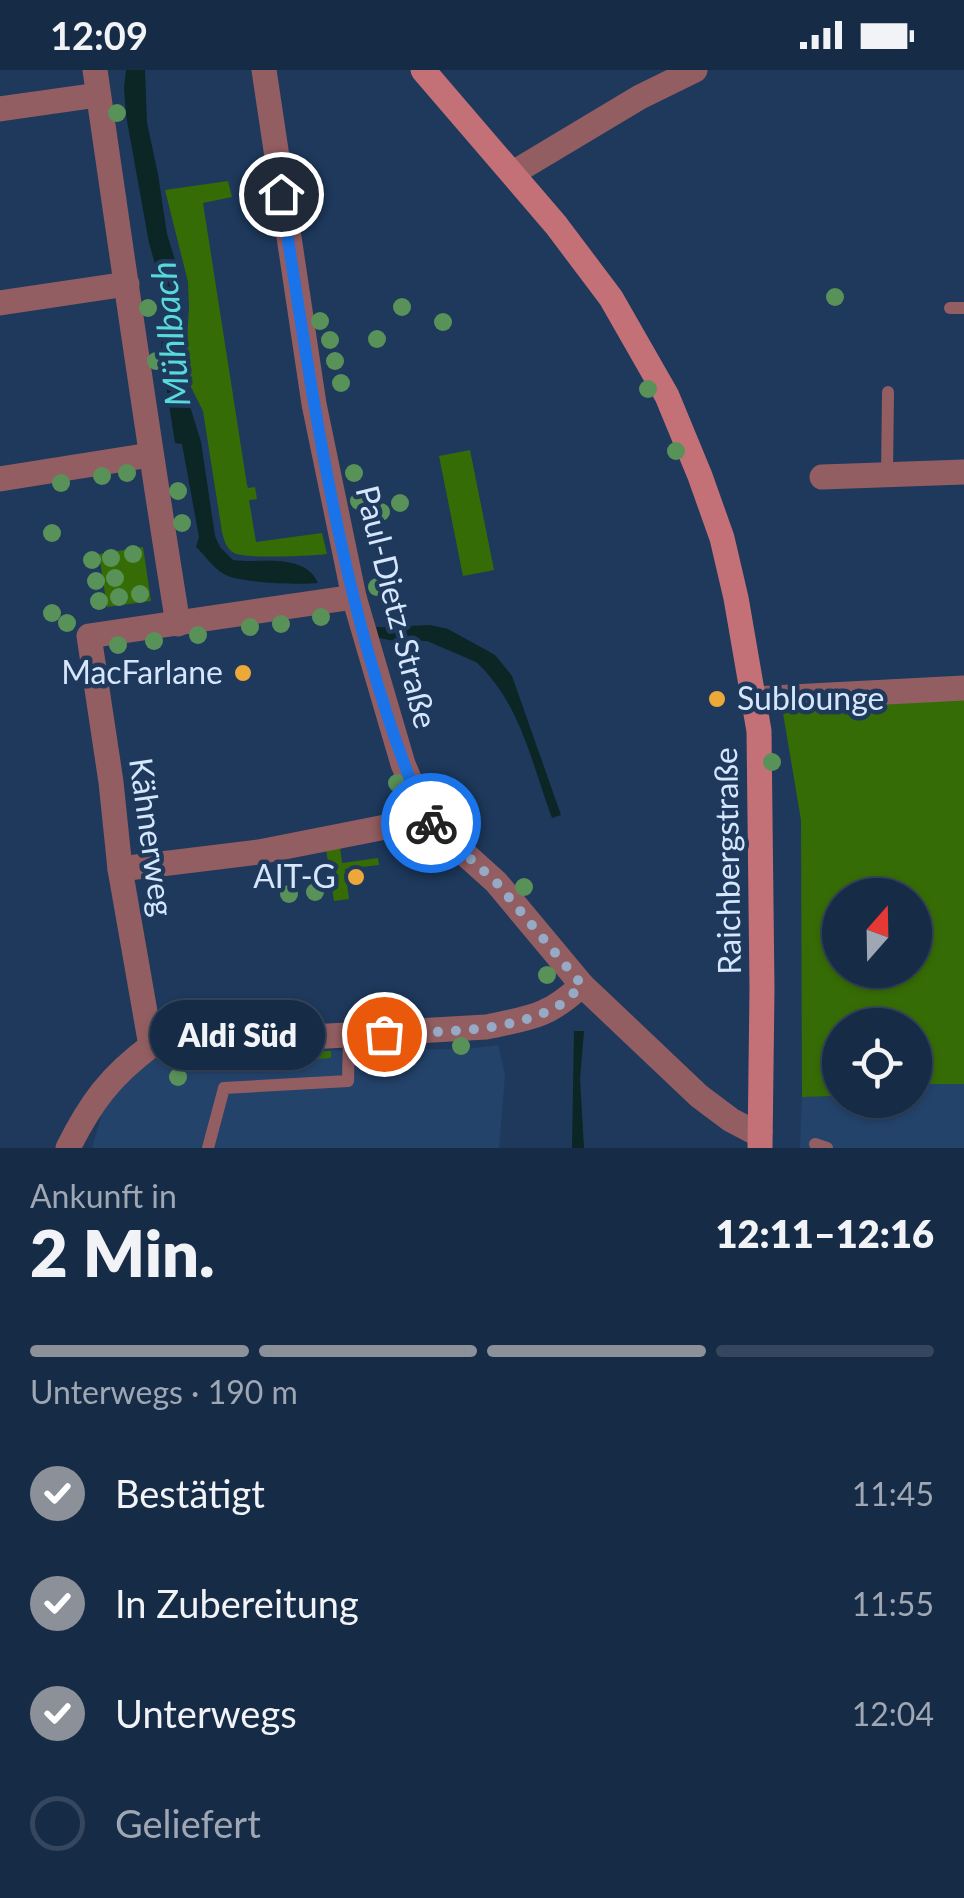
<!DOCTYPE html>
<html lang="de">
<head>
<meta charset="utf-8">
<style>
	:root { --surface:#162b45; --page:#233750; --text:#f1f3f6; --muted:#9ea7b3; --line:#35475e; --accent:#8c9099 }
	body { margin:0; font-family:Lato,sans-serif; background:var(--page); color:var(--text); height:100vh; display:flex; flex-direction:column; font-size:38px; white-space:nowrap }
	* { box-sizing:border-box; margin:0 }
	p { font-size:32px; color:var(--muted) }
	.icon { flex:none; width:55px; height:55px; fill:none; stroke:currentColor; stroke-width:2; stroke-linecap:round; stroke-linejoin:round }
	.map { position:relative; height:1078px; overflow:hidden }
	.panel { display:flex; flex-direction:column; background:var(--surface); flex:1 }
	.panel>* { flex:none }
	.needle { width:65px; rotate:20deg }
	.fabs { position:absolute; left:822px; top:808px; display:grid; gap:20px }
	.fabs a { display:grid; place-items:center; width:110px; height:110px; border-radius:50%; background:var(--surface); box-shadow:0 2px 8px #0004,0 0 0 2px var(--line); font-size:50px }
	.pin { position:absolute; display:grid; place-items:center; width:85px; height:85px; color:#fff; margin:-42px; border:5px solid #fff; border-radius:50%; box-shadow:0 2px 10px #0007 }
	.courier { position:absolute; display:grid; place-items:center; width:100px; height:100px; margin:-50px; border:8px solid #1a73e8; border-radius:50%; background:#fff; color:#222; box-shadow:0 2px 12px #0007 }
	.bubble { position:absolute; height:70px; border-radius:35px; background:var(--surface); box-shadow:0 2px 8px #0004,0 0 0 2px var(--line); font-size:32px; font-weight:800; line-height:70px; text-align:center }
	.head em { font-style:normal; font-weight:800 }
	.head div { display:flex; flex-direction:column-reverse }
	.head { display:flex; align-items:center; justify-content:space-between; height:170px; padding:0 30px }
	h1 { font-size:65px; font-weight:800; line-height:75px }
	.bar { display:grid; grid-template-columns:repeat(4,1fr); gap:15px 10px; align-content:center; height:120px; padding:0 30px }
	.bar i { height:12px; border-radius:8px; background:var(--line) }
	.bar .active { background:var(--accent) }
	.bar p { grid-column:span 4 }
	ol { padding:0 30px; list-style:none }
	li { display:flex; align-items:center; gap:30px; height:110px }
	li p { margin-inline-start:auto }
	li .icon { padding:10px; border-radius:50%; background:var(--accent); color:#fff; stroke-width:4 }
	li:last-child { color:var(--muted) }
	li i { width:55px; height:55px; border:5px solid var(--line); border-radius:50% }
	.status { display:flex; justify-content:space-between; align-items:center; height:70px; padding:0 50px; background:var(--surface); direction:ltr }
	.status svg { height:28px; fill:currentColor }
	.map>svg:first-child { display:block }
	.built { fill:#24436b }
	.green { fill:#366c06; fill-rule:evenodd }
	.water { fill:#0c2525 }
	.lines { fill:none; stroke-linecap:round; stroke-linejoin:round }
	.lane { stroke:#935e61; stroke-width:12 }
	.street { stroke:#935e61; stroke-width:25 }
	.secondary { stroke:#c47077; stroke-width:25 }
	.tree { fill:#599259 }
	.done { stroke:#96a9c5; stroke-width:10; stroke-dasharray:0 18 }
	.route { stroke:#1a73e8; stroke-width:12 }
	.poi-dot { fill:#eca93a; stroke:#1e395c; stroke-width:4 }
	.labels { text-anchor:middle; stroke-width:9; stroke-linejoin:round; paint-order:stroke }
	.street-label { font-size:32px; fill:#d6e6fd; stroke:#1e395c }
	.poi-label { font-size:32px; fill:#d6e6fd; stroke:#1e395c; text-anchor:end }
	.water-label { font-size:35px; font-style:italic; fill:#5ad9d9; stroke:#1e395c }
</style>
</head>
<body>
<div class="status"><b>12:09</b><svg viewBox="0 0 49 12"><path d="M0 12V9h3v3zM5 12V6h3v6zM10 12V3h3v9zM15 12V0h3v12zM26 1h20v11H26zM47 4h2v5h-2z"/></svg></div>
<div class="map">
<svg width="964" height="1078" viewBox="0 0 964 1078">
	<rect width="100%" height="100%" fill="#1e395c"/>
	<g class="built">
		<path d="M 498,975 L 505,1005 L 499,1078 L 92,1078 L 110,1016 L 168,982 L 467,979 Z"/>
		<path d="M 915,1014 L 964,1014 L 964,1078 L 800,1078 L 802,1027 L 840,1026 L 840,1030 L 915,1030 Z"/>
	</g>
	<g class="green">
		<path d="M 228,111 L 232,127 L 203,133 L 247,415 L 248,418 L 255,417 L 257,429 L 249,430 L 256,472 L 322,463 L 327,484 C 312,486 245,489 234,483 C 226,478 224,470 222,462 L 203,341 L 190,315 L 186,288 L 189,237 L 188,212 L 165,120 Z"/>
		<path d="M 470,380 L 494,500 L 463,506 L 439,386 Z"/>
		<path d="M 143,477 L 151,531 L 107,537 L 99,484 Z"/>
		<path d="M 964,628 L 964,1014 L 915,1014 L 915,955 L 840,955 L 840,1026 L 802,1027 L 801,750 L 783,643 ZM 840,825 L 915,825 L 915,900 L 840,900 Z"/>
		<path d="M 340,776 L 342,793 L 378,788 L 379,795 L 345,799 L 349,829 L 334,831 L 326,779 Z"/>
		<path d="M 331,981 L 331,988 L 209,997 L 207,984 Z"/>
	</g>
	<g class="water">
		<path d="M 126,0 L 145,0 L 147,53 L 158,104 L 167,164 L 180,206 L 183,250 L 180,293 L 185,320 L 201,372 L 215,466 L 220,477 L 233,490 C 260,494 304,482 318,513 C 300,515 238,513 224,504 C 212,497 205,485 196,477 L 199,467 L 182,374 L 175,373 L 161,282 L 164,244 L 162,218 L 149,173 L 126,45 L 124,18 Z"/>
		<path d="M 409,556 L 430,555 L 448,559 L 495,585 L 512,606 L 561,745 L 552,748 C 532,694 520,632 476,592 L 427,571 L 395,571 L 379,568 L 376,557 L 398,558 Z"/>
		<path d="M 574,961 L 584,961 L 580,1009 L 584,1078 L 572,1078 Z"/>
	</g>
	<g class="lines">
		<g class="lane">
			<path d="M 950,238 L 964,238"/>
			<path d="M 887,405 L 888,322"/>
			<path d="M 815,1074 L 827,1078"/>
			<path d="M 208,1078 L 224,1018 L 348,1011 L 349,966"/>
		</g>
		<g class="street">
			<path d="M 95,0 C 122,185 148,370 178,554"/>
			<path d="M 264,0 L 314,334 L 354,527 L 403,694 L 426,749 L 496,812 L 582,915 L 699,1026 L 731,1050 L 754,1062 L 760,1062"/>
			<path d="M 0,39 L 98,25"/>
			<path d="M 513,103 L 640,27 L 695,0"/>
			<path d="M 0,233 L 127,214"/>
			<path d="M 822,407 L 964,402"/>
			<path d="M 0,409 L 150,385"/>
			<path d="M 753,629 L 964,618"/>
			<path d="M 120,799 L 259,782 L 426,749"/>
			<path d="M 151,976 L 120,799 L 111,712 L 89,566 L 354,527"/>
			<path d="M 68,1078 C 90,1034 110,1006 151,976 L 486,957 C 530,948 548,947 582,915"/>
		</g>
		<path class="secondary" d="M 423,0 L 556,155 L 611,228 L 667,326 L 700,406 L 722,468 L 736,528 L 759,661 L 762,919 L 760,1078"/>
	</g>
	<g class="tree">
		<circle cx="117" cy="43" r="9"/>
		<circle cx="835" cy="227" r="9"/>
		<circle cx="402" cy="237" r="9"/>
		<circle cx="148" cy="238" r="9"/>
		<circle cx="320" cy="251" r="9"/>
		<circle cx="443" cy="252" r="9"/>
		<circle cx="377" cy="269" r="9"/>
		<circle cx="330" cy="270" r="9"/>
		<circle cx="156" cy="291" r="9"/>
		<circle cx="335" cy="291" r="9"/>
		<circle cx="341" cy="313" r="9"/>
		<circle cx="648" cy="319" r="9"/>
		<circle cx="676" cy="381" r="9"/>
		<circle cx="127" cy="403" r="9"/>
		<circle cx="354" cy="403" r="9"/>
		<circle cx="102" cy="406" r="9"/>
		<circle cx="61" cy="413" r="9"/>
		<circle cx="178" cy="421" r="9"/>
		<circle cx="359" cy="431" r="9"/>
		<circle cx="400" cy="433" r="9"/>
		<circle cx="381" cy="442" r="9"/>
		<circle cx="182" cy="453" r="9"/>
		<circle cx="52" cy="463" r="9"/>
		<circle cx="133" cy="484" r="9"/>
		<circle cx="111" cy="488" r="9"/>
		<circle cx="92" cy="490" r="9"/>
		<circle cx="115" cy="508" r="9"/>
		<circle cx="96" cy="511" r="9"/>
		<circle cx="377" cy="517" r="9"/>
		<circle cx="140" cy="524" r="9"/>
		<circle cx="119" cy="527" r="9"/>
		<circle cx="99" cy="531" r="9"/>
		<circle cx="52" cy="543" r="9"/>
		<circle cx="321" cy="547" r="9"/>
		<circle cx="67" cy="553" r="9"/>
		<circle cx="281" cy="554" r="9"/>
		<circle cx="250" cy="557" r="9"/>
		<circle cx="198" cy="565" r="9"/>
		<circle cx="154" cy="571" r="9"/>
		<circle cx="118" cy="575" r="9"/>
		<circle cx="772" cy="692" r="9"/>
		<circle cx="397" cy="713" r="9"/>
		<circle cx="448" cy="740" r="9"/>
		<circle cx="524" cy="817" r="9"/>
		<circle cx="315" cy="822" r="9"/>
		<circle cx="289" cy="824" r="9"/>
		<circle cx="547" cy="905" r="9"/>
		<circle cx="461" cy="976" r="9"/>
		<circle cx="392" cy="979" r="9"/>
		<circle cx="297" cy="984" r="9"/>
		<circle cx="258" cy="988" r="9"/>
		<circle cx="218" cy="991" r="9"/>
		<circle cx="371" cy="992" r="9"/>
		<circle cx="178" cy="1007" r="9"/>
	</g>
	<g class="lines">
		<path class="done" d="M 384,964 C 440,961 507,964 558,936 C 567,931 574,922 582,915 L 496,812 L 431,753"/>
		<path class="route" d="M 281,124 C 314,335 342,552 426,749 L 431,753"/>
	</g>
	<g class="poi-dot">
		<circle cx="243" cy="603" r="10"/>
		<circle cx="717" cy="629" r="10"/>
		<circle cx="356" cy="807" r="10"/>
	</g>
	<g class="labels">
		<g class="street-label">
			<text transform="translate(396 537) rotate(76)" y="11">Paul-Dietz-Straße</text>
			<text transform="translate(151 767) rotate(82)" y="11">Kähnerweg</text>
			<text transform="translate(728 791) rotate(-91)" y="11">Raichbergstraße</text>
		</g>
		<g class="poi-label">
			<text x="223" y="614">MacFarlane</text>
			<text x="737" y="640" text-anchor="start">Sublounge</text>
			<text x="336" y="818">AIT-G</text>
		</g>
		<g class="water-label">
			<text transform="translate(171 264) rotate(-96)" y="12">Mühlbach</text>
		</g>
	</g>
</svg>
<div class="fabs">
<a><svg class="needle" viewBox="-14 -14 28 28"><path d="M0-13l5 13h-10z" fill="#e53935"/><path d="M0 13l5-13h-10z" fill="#9ea7b3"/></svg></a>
<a><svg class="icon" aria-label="locate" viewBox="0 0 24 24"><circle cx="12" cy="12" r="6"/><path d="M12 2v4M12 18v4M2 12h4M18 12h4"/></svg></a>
</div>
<div class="pin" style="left:384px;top:964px;background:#ea580c"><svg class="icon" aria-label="bag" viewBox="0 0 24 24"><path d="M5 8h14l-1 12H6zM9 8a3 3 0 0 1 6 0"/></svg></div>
<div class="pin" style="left:281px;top:124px;background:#1f2937"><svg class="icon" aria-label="home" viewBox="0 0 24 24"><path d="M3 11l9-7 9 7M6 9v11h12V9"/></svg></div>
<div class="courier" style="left:431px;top:753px"><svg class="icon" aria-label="bike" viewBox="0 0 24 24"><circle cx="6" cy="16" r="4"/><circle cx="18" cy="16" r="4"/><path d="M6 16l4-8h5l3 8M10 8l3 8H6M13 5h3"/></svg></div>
<div class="bubble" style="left:150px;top:930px;width:175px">Aldi Süd</div>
</div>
<section class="panel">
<div class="head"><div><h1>2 Min.</h1><p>Ankunft in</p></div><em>12:11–12:16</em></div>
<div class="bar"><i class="active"></i><i class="active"></i><i class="active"></i><i></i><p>Unterwegs · 190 m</p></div>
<ol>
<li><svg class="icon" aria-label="check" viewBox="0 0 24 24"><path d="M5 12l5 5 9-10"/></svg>Bestätigt<p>11:45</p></li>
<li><svg class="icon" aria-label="check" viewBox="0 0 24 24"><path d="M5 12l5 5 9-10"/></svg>In Zubereitung<p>11:55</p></li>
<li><svg class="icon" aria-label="check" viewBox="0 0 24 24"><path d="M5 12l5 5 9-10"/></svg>Unterwegs<p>12:04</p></li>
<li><i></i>Geliefert</li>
</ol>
</section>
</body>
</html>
